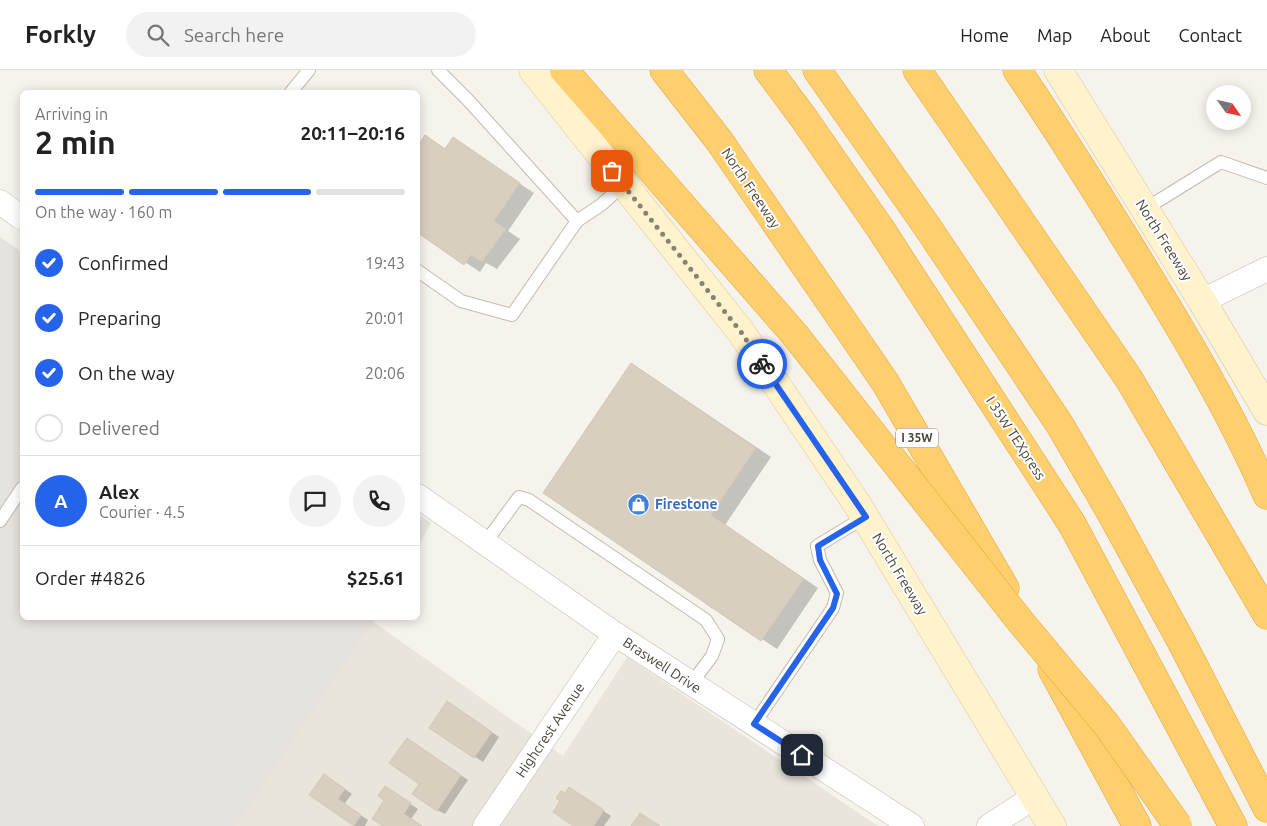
<!DOCTYPE html>
<html lang="en">
<head>
<meta charset="utf-8">
<style>
	:root { --surface:#fff; --page:#f2f2f2; --text:#222; --muted:#767676; --line:#e0e0e0; --accent:#2563eb }
	body { margin:0; font-family:Ubuntu,sans-serif; background:var(--page); color:var(--text); height:100vh; display:flex; flex-direction:column; font-size:19px; white-space:nowrap }
	* { box-sizing:border-box; margin:0 }
	p { font-size:16px; color:var(--muted) }
	.icon { flex:none; width:28px; height:28px; fill:none; stroke:currentColor; stroke-width:2; stroke-linecap:round; stroke-linejoin:round }
	.map { position:relative; flex:1; overflow:hidden }
	.details { position:absolute; left:20px; top:20px; width:400px; height:530px; display:flex; flex-direction:column; background:var(--surface); border-radius:8px; box-shadow:0 2px 12px #0003 }
	.details>* { flex:none }
	.needle { width:32px; rotate:124deg }
	.controls { position:absolute; left:1206px; top:15px; display:grid; gap:10px }
	.controls a { display:grid; place-items:center; width:45px; height:45px; border-radius:50%; background:var(--surface); box-shadow:0 2px 12px #0003; font-size:25px }
	.pin { position:absolute; display:grid; place-items:center; width:42px; height:42px; color:#fff; margin:-21px; border-radius:10px; box-shadow:0 2px 8px #0006 }
	.courier { position:absolute; display:grid; place-items:center; width:50px; height:50px; margin:-25px; border:4px solid #2563eb; border-radius:50%; background:#fff; color:#222; box-shadow:0 1px 6px #0007 }
	.head em { font-style:normal; font-weight:700 }
	.head div { display:flex; flex-direction:column-reverse }
	.head { display:flex; align-items:center; justify-content:space-between; height:85px; padding:0 15px }
	h1 { font-size:32px; font-weight:700; line-height:38px }
	.bar { display:grid; grid-template-columns:repeat(4,1fr); gap:8px 5px; align-content:center; height:60px; padding:0 15px }
	.bar i { height:6px; border-radius:4px; background:var(--line) }
	.bar .active { background:var(--accent) }
	.bar p { grid-column:span 4 }
	.line { display:flex; align-items:center; gap:12px; padding:0 15px; border-top:1px solid var(--line) }
	.line div { flex:1 }
	.round { display:grid; place-items:center; flex:none; width:52px; height:52px; border-radius:26px; background:var(--page) }
	ol { padding:0 15px; list-style:none }
	li { display:flex; align-items:center; gap:15px; height:55px }
	li p { margin-inline-start:auto }
	li .icon { padding:5px; border-radius:50%; background:var(--accent); color:#fff; stroke-width:4 }
	li:last-child { color:var(--muted) }
	li i { width:28px; height:28px; border:2px solid var(--line); border-radius:50% }
	header { display:flex; align-items:center; gap:30px; box-sizing:border-box; height:70px; padding:0 25px; background:var(--surface); border-bottom:1px solid var(--line) }
	header strong { font-size:24px }
	nav { display:flex; gap:28px; margin-inline-start:auto; font-size:18px }
	.search { width:350px; height:45px; background:var(--page); display:flex; align-items:center; gap:12px; box-sizing:border-box; padding:0 18px; border-radius:28px; color:var(--muted); font-size:19px }
	.map>svg:first-child { display:block }
	.residential { fill:#eae5da }
	.industrial { fill:#e6e2dd }
	.shadow { fill:#0003 }
	.building { fill:#d8cfc1; stroke:#d3c7b4 }
	.lines { fill:none; stroke-linecap:round; stroke-linejoin:round }
	.service-casing { stroke:#c2bbae; stroke-width:14 }
	.minor-casing { stroke:#c2bbae; stroke-width:25 }
	.secondary-casing { stroke:#d6c79b; stroke-width:29 }
	.motorway-casing { stroke:#e0a43c; stroke-width:29 }
	.service { stroke:#fff; stroke-width:12 }
	.minor { stroke:#fff; stroke-width:24 }
	.secondary { stroke:#fff3cd; stroke-width:28 }
	.motorway { stroke:#ffcf6e; stroke-width:28 }
	.motorway-bridge-casing { stroke:#e0a43c; stroke-width:29; stroke-linecap:butt }
	.motorway-bridge { stroke:#ffcf6e; stroke-width:28 }
	.done { stroke:#878178; stroke-width:5; stroke-dasharray:0 9 }
	.route { stroke:#2563eb; stroke-width:6 }
	.labels { text-anchor:middle; stroke-width:4; stroke-linejoin:round; paint-order:stroke }
	.shield { fill:#fff; stroke:#817c74; stroke-width:1 }
	.shield-label { font-size:12px; font-weight:bold; fill:#4b4439 }
	.street-label { font-size:14px; fill:#4b4439; stroke:#fff }
	.shop-label { font-size:14px; font-weight:bold; fill:#366cbe; stroke:#fff; text-anchor:start }
</style>
</head>
<body>
<header>
<strong>Forkly</strong>
<div class="search"><svg class="icon" aria-label="search" viewBox="0 0 24 24"><circle cx="10" cy="10" r="6"/><path d="M15 15l6 6"/></svg>Search here</div>
<nav><a>Home</a><a>Map</a><a>About</a><a>Contact</a></nav>
</header>
<div class="map">
<svg width="1267" height="756" viewBox="0 0 1267 756">
	<rect width="100%" height="100%" fill="#f6f3ec"/>
	<path class="residential" d="M 372,551 L 563,686 L 627,587 L 878,756 L 230,756 Z"/>
	<g class="industrial">
		<path d="M 0,167 L 22,182 L 22,548 L 376,548 L 236,756 L 0,756 Z"/>
		<path d="M 418,444 L 431,453 L 418,477 Z"/>
	</g>
	<g class="shadow">
		<path d="M 425,66 L 445,79 L 453,69 L 534,123 L 508,161 L 520,169 L 497,199 L 486,193 L 480,202 L 418,161 L 418,77 Z"/>
		<path d="M 632,294 L 771,387 L 725,455 L 818,518 L 777,579 L 545,423 Z"/>
		<path d="M 455,638 L 499,667 L 483,692 L 431,658 Z"/>
		<path d="M 415,674 L 468,710 L 445,744 L 437,740 L 421,714 Z"/>
		<path d="M 332,710 L 352,724 L 344,734 L 368,750 L 365,756 L 355,756 L 311,725 Z"/>
		<path d="M 393,722 L 418,739 L 411,749 L 422,756 L 385,756 Z"/>
		<path d="M 577,723 L 611,746 L 604,756 L 575,756 Z"/>
	</g>
	<g class="building">
		<path d="M 425,65 L 445,79 L 453,67 L 520,113 L 494,151 L 506,159 L 482,192 L 471,185 L 464,195 L 418,163 L 418,75 Z"/>
		<path d="M 631,293 L 756,378 L 711,445 L 804,509 L 761,571 L 543,423 Z"/>
		<path d="M 447,631 L 492,662 L 474,688 L 429,658 Z"/>
		<path d="M 407,668 L 461,705 L 437,741 L 412,724 L 419,714 L 389,693 Z"/>
		<path d="M 324,704 L 345,719 L 338,729 L 361,745 L 354,756 L 309,725 Z"/>
		<path d="M 385,716 L 411,733 L 404,744 L 422,756 L 383,756 L 372,749 L 384,730 L 378,726 Z"/>
		<path d="M 569,717 L 604,740 L 594,756 L 573,756 L 553,742 L 560,731 L 556,728 L 561,721 L 565,723 Z"/>
		<path d="M 640,743 L 660,756 L 631,756 Z"/>
	</g>
	<g class="lines">
		<defs>
			<g id="service">
				<path d="M 438,0 L 468,30 L 577,151"/>
				<path d="M 291,22 L 309,0"/>
				<path d="M 1145,139 L 1221,92 L 1267,108"/>
				<path d="M 418,201 L 461,231 L 512,245 L 577,151 L 601,135 L 623,115"/>
				<path d="M 0,451 L 22,418"/>
				<path d="M 485,473 L 519,427 L 529,430 L 706,550 L 718,569 L 712,586 L 691,614"/>
				<path d="M 754,654 L 833,538 L 837,523 L 820,490 L 817,476 L 865,447"/>
			</g>
			<g id="minor">
				<path d="M 0,132 L 22,148"/>
				<path d="M 1202,231 L 1267,199"/>
				<path d="M 418,426 L 615,564 L 912,756"/>
				<path d="M 485,756 L 615,564"/>
				<path d="M 989,756 L 1036,726"/>
			</g>
			<g id="secondary">
				<path d="M 533,0 L 741,262 L 857,434 L 1052,756"/>
				<path d="M 1058,0 L 1202,231 L 1267,341"/>
			</g>
			<g id="motorway">
				<path d="M 564,0 L 795,265"/>
				<path d="M 664,0 L 720,72 L 885,312 L 1005,518"/>
				<path d="M 768,0 L 805,50 L 880,158 L 1072,454 L 1233,756"/>
				<path d="M 817,0 L 926,155 L 1060,355 L 1111,443 L 1181,571 L 1267,738"/>
				<path d="M 917,0 L 1129,309 L 1267,545"/>
				<path d="M 1017,0 C 1060,63 1100,127 1140,192 C 1186,267 1232,344 1267,425"/>
				<path d="M 1052,599 L 1137,756"/>
			</g>
		</defs>
		<use href="#service" class="service-casing"/>
		<use href="#minor" class="minor-casing"/>
		<use href="#secondary" class="secondary-casing"/>
		<use href="#motorway" class="motorway-casing"/>
		<use href="#service" class="service"/>
		<use href="#minor" class="minor"/>
		<use href="#secondary" class="secondary"/>
		<use href="#motorway" class="motorway"/>
		<defs>
			<path id="motorway-bridge" d="M 795,265 L 1020,551 L 1106,654 L 1178,756"/>
		</defs>
		<use href="#motorway-bridge" class="motorway-bridge-casing"/>
		<use href="#motorway-bridge" class="motorway-bridge"/>
	</g>
	<g class="lines">
		<path class="done" d="M 612,101 L 741,262 L 762,294"/>
		<path class="route" d="M 762,294 L 866,447 L 818,476 L 820,490 L 837,524 L 833,538 L 754,654 L 802,685"/>
	</g>
	<defs>
		<symbol id="shop-disc" viewBox="-11 -11 22 22"><circle r="9.5" fill="#3f7fe0" stroke="#fff"/><path d="M-5-2.5h2.3a2.7 3.5 0 0 1 5.4 0H5L5.5 6h-11ZM-1.5-2.5h3a1.5 2.3 0 0 0-3 0Z" fill="#fff"/></symbol>
	</defs>
	<g fill-rule="evenodd">
		<use href="#shop-disc" x="626" y="422" width="25" height="25"/>
	</g>
	<g class="labels">
		<rect class="shield" x="896" y="358.5" width="42" height="19" rx="4"/>
		<g class="shield-label">
			<text x="917" y="372">I 35W</text>
		</g>
		<g class="street-label">
			<text transform="translate(751 118) rotate(56)" y="5">North Freeway</text>
			<text transform="translate(1164 170) rotate(58)" y="5">North Freeway</text>
			<text transform="translate(1016 368) rotate(57)" y="5">I 35W TEXpress</text>
			<text transform="translate(900 504) rotate(59)" y="5">North Freeway</text>
			<text transform="translate(662 595) rotate(33)" y="5">Braswell Drive</text>
			<text transform="translate(550 660) rotate(-56)" y="5">Highcrest Avenue</text>
		</g>
		<g class="shop-label">
			<text x="655" y="439">Firestone</text>
		</g>
	</g>
</svg>
<div class="controls">
<a><svg class="needle" viewBox="-14 -14 28 28"><path d="M0-13l5 13h-10z" fill="#e53935"/><path d="M0 13l5-13h-10z" fill="#767676"/></svg></a>
</div>
<div class="pin" style="left:612px;top:101px;background:#ea580c"><svg class="icon" aria-label="bag" viewBox="0 0 24 24"><path d="M5 8h14l-1 12H6zM9 8a3 3 0 0 1 6 0"/></svg></div>
<div class="pin" style="left:802px;top:685px;background:#1f2937"><svg class="icon" aria-label="home" viewBox="0 0 24 24"><path d="M3 11l9-7 9 7M6 9v11h12V9"/></svg></div>
<div class="courier" style="left:762px;top:294px"><svg class="icon" aria-label="bike" viewBox="0 0 24 24"><circle cx="6" cy="16" r="4"/><circle cx="18" cy="16" r="4"/><path d="M6 16l4-8h5l3 8M10 8l3 8H6M13 5h3"/></svg></div>
<section class="details">
<div class="head"><div><h1>2 min</h1><p>Arriving in</p></div><em>20:11–20:16</em></div>
<div class="bar"><i class="active"></i><i class="active"></i><i class="active"></i><i></i><p>On the way · 160 m</p></div>
<ol>
<li><svg class="icon" aria-label="check" viewBox="0 0 24 24"><path d="M5 12l5 5 9-10"/></svg>Confirmed<p>19:43</p></li>
<li><svg class="icon" aria-label="check" viewBox="0 0 24 24"><path d="M5 12l5 5 9-10"/></svg>Preparing<p>20:01</p></li>
<li><svg class="icon" aria-label="check" viewBox="0 0 24 24"><path d="M5 12l5 5 9-10"/></svg>On the way<p>20:06</p></li>
<li><i></i>Delivered</li>
</ol>
<div class="line" style="height:90px"><b class="round" style="background:var(--accent);color:#fff">A</b><div><b>Alex</b><p>Courier · 4.5</p></div><a class="round"><svg class="icon" aria-label="chat" viewBox="0 0 24 24"><path d="M4 5h16v11H9l-5 4z"/></svg></a><a class="round"><svg class="icon" aria-label="phone" viewBox="0 0 24 24"><path d="M5 4h4l2 5-3 2q2 4 5 5l2-3 5 2v4C11 20 4 13 5 4z"/></svg></a></div>
<div class="line" style="height:65px"><div>Order #4826</div><b>$25.61</b></div>
</section>
</div>
</body>
</html>
